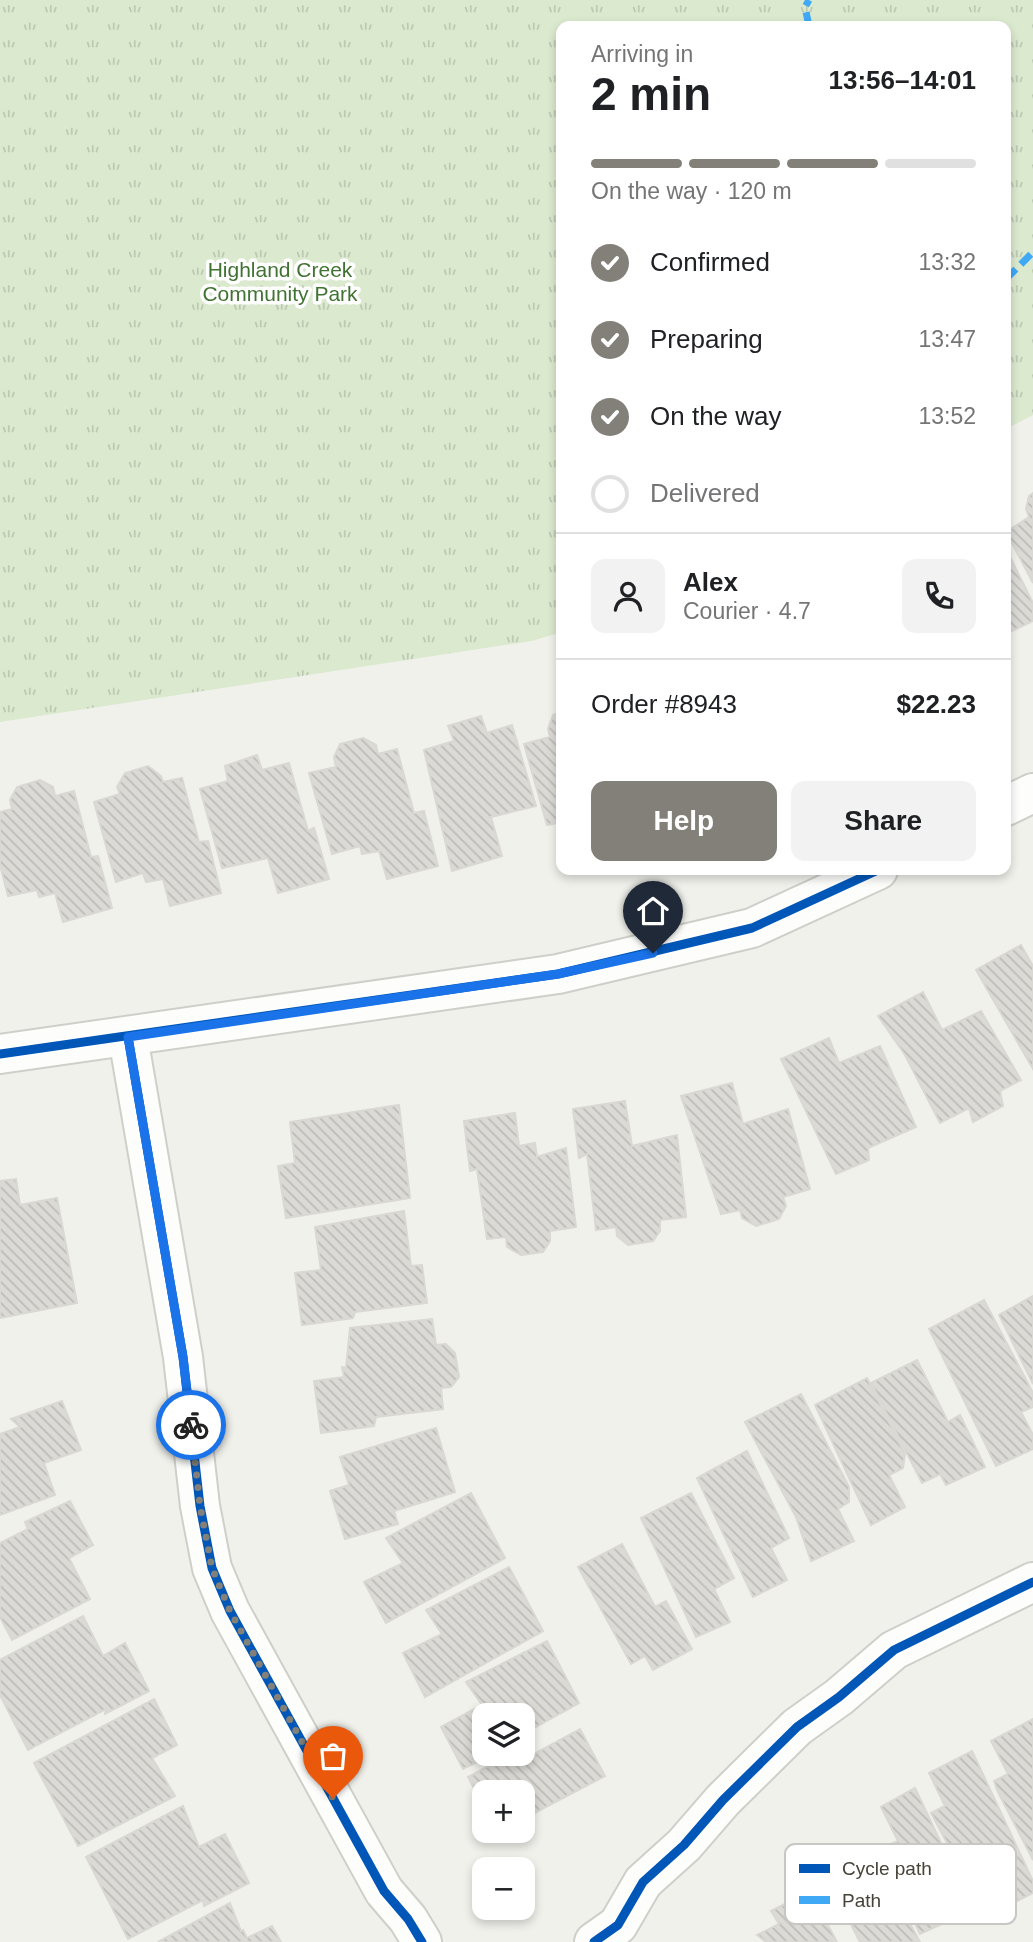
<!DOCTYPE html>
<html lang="en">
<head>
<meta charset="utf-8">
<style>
	:root { --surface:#fff; --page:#f2f2f2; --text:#202124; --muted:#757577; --line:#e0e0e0; --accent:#828078 }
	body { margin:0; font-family:Arial,sans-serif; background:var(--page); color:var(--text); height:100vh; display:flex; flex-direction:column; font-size:26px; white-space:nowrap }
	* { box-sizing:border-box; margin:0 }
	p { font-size:23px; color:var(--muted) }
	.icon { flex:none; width:38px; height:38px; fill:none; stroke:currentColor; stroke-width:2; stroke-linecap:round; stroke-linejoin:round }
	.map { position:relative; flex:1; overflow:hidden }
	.drawer { position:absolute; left:556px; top:21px; width:455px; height:854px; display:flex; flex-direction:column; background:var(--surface); border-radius:14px; box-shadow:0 4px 10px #0003 }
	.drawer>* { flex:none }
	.controls { position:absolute; left:472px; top:1703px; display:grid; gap:14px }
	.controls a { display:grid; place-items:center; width:63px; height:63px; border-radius:14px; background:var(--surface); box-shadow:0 4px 10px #0003; font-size:35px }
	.pin { position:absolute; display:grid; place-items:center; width:60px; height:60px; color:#fff; margin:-72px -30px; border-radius:50% 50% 50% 0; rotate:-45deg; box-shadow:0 0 7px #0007 }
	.pin .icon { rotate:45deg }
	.courier { position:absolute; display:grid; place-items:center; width:70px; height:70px; margin:-35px; border:5px solid #1a73e8; border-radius:50%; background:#fff; color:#222; box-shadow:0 2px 9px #0007 }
	.summary em { font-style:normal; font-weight:600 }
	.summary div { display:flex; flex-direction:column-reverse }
	.summary { display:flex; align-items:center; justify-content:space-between; height:119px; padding:0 35px }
	h1 { font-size:46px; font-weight:600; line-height:52px }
	.bar { display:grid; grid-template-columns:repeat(4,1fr); gap:10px 7px; align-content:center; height:84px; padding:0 35px }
	.bar i { height:9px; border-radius:5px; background:var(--line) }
	.bar .on { background:var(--accent) }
	.bar p { grid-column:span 4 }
	.line { display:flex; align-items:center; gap:18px; padding:0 35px; border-top:2px solid var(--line) }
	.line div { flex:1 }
	.round { display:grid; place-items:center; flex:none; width:74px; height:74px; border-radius:14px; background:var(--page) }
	ol { padding:0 35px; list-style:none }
	li { display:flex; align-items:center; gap:21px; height:77px }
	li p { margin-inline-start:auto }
	li .icon { padding:7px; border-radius:50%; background:var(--accent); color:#fff; stroke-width:4 }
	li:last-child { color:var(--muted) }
	li i { width:38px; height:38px; border:4px solid var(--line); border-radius:50% }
	.action { display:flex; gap:14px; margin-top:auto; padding:14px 35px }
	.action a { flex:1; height:80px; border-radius:14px; background:var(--accent); color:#fff; font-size:28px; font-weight:600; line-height:80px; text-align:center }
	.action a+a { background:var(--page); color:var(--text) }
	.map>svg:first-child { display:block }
	.park { fill:url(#park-tufts) }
	.building { fill:url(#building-back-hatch); stroke:#d9d8d2; stroke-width:2 }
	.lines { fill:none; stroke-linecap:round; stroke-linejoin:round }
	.minor-casing { stroke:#cfcfca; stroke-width:42 }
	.minor { stroke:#fdfdfc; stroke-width:38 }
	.quiet { stroke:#3fa9f5; stroke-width:7; stroke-dasharray:14 7; stroke-linecap:butt }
	.cycleway-casing { stroke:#fff; stroke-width:13 }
	.cycleway { stroke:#0057b8; stroke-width:9 }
	.done { stroke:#828078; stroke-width:7; stroke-dasharray:0 12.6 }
	.route { stroke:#1a73e8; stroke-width:9 }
	.labels { text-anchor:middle; stroke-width:7; stroke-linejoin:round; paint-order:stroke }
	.park-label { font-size:21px; fill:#407332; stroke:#fff }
	.key { fill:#fff; stroke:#c8c7c4; stroke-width:2 }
	.key-label { font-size:19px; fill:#474339 }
</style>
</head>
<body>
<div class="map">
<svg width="1033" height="1942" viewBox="0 0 1033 1942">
	<defs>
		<pattern id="park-tufts" width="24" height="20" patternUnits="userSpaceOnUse" patternTransform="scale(1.75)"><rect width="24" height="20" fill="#dbe9cf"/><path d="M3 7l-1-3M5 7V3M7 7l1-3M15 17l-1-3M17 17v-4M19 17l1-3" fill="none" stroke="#bdc9b2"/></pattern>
		<pattern id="building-back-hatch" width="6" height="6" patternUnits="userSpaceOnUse" patternTransform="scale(1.75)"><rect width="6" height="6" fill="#dbdad5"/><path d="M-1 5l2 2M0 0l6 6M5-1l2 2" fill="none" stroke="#bdbcb8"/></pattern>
	</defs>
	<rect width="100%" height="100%" fill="#f1f1ec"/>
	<path class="park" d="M 0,0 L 1033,0 L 1033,415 L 1006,429 L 1006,26 L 562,26 L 562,632 L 532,641 L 0,722 Z"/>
	<g class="building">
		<path d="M 1033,493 L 1033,583 L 1006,532 L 1029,517 L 1026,509 L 1029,496 Z"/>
		<path d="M 1006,549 L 1033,603 L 1033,621 L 1006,634 Z"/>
		<path d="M 562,712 L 562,822 L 547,825 L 524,744 L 550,737 L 548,729 L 553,715 Z"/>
		<path d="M 481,716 L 487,733 L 512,725 L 536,806 L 491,817 L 502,856 L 452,871 L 424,750 L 454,741 L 448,726 Z"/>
		<path d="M 363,738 L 376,745 L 378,754 L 397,749 L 414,813 L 424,811 L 438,866 L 387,879 L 379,851 L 362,854 L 360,846 L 332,854 L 309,773 L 336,767 L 334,757 L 340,744 Z"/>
		<path d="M 257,755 L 262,770 L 289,763 L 308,831 L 314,828 L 329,879 L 278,893 L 268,858 L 222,868 L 200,789 L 228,781 L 225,766 Z"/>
		<path d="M 148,766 L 161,776 L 163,782 L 182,778 L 199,842 L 208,841 L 221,893 L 170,906 L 163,879 L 146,882 L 143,873 L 116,882 L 94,802 L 120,794 L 117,787 L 125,773 Z"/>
		<path d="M 40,780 L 53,787 L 55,796 L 74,791 L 91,857 L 98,856 L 112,908 L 63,922 L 55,893 L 39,897 L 37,890 L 8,896 L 0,865 L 0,812 L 12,809 L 10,800 L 17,787 Z"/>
		<path d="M 1021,945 L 1033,966 L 1033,1069 L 976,970 Z"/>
		<path d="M 923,992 L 942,1030 L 981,1011 L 1021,1080 L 1000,1091 L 1003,1106 L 973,1122 L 969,1108 L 940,1123 L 905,1055 L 878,1016 Z"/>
		<path d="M 829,1038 L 839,1063 L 880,1046 L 916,1127 L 868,1148 L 869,1160 L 836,1174 L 781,1059 Z"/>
		<path d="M 732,1083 L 743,1124 L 788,1109 L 810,1189 L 783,1197 L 786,1206 L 779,1219 L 756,1226 L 742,1218 L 740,1210 L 721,1214 L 681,1096 Z"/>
		<path d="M 625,1101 L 632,1146 L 677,1135 L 686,1217 L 660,1220 L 660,1231 L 653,1241 L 628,1245 L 617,1236 L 616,1227 L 596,1230 L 587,1154 L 579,1158 L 573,1109 Z"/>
		<path d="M 399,1105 L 410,1198 L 286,1218 L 278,1166 L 295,1163 L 290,1122 Z"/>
		<path d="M 515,1113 L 519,1146 L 535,1143 L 537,1157 L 566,1148 L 576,1227 L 550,1231 L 550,1241 L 543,1252 L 521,1255 L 507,1247 L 506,1237 L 487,1239 L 477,1169 L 470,1171 L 464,1121 Z"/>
		<path d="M 16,1179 L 20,1205 L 57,1198 L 77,1303 L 0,1318 L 0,1181 Z"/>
		<path d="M 404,1211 L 411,1266 L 422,1265 L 427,1303 L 355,1312 L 353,1318 L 302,1325 L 295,1273 L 321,1270 L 315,1227 Z"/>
		<path d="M 1033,1296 L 1033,1384 L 999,1315 Z"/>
		<path d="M 984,1300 L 1033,1393 L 1033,1407 L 1021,1412 L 1033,1435 L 1033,1449 L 996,1466 L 929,1329 Z"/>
		<path d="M 432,1319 L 436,1345 L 446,1344 L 455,1353 L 459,1377 L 451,1387 L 441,1388 L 443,1409 L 376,1417 L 374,1426 L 321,1433 L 314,1381 L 344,1377 L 342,1367 L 346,1368 L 350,1328 Z"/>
		<path d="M 917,1360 L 948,1422 L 960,1415 L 985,1467 L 946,1485 L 940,1474 L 922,1483 L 871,1383 Z"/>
		<path d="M 867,1378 L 905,1454 L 903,1468 L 889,1475 L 905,1507 L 871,1525 L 815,1405 Z"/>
		<path d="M 801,1394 L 849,1487 L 849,1502 L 838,1509 L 854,1541 L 811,1561 L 796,1517 L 745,1422 Z"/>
		<path d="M 62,1401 L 81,1450 L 44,1463 L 55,1495 L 0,1515 L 0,1434 L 20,1427 L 11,1419 Z"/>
		<path d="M 436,1428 L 455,1492 L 394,1511 L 398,1524 L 345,1539 L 330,1491 L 349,1485 L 340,1457 Z"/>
		<path d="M 747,1451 L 789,1538 L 771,1548 L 787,1580 L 753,1597 L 697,1478 Z"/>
		<path d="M 471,1493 L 505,1558 L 386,1623 L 364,1582 L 403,1563 L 386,1538 Z"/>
		<path d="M 691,1493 L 734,1578 L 714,1589 L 730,1622 L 696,1637 L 641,1518 Z"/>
		<path d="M 70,1501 L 93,1545 L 69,1558 L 90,1599 L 12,1640 L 0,1617 L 0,1543 L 28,1529 L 25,1522 Z"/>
		<path d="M 622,1544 L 655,1607 L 666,1601 L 692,1649 L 653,1670 L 645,1656 L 631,1664 L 578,1567 Z"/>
		<path d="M 509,1567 L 543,1631 L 425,1697 L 403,1653 L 442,1634 L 426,1610 Z"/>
		<path d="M 83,1616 L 103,1656 L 125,1643 L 149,1691 L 105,1714 L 106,1709 L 28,1750 L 0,1695 L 0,1660 Z"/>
		<path d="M 547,1641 L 579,1703 L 523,1734 L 523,1715 L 485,1715 L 485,1754 L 494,1754 L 463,1769 L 441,1727 L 482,1705 L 466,1682 Z"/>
		<path d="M 154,1699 L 177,1745 L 152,1758 L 175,1796 L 78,1846 L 34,1763 Z"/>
		<path d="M 1033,1719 L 1033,1860 L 998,1792 L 994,1781 L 1008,1774 L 991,1741 Z"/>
		<path d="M 580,1729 L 605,1776 L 523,1819 L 523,1792 L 485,1792 L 485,1809 L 468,1777 L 511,1754 L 517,1754 L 521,1761 Z"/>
		<path d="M 972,1751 L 1033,1881 L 1033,1893 L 986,1917 L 931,1813 L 945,1806 L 929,1773 Z"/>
		<path d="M 915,1788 L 973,1910 L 920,1934 L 879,1849 L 898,1841 L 881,1807 Z"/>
		<path d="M 183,1806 L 199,1847 L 225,1834 L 249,1883 L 204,1906 L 203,1900 L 128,1939 L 86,1857 Z"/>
		<path d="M 850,1846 L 861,1867 L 875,1859 L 920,1942 L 860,1942 L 845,1913 L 838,1917 L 811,1867 Z"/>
		<path d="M 810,1891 L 837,1942 L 766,1942 L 757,1935 L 779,1924 L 771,1911 Z"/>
		<path d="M 230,1903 L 241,1931 L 243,1930 L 247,1938 L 272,1926 L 281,1942 L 158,1942 Z"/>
	</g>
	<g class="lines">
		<defs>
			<g id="minor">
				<path d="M 1006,806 L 1033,793"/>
				<path d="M 128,1037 L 183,1357 L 200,1506 L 212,1568 L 230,1611 L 384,1891 L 408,1919 L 422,1942"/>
				<path d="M 0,1054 L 558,974 L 752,928 L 878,870"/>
				<path d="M 594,1942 L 618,1925 L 643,1882 L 684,1845 L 723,1800 L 797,1727 L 839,1697 L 894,1650 L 1033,1582"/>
			</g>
		</defs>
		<use href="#minor" class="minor-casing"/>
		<use href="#minor" class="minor"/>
		<g class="quiet">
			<path d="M 809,26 L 805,7 L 809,0"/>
			<path d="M 1006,279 L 1033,252"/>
		</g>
		<defs>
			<g id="cycleway">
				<path d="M 128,1037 L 183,1357 L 200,1506 L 212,1568 L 230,1611 L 384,1891 L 408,1919 L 422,1942"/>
				<path d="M 0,1054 L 558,974 L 752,928 L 878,870"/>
				<path d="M 594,1942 L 618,1925 L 643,1882 L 684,1845 L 723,1800 L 797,1727 L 839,1697 L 894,1650 L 1033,1582"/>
			</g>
		</defs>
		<use href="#cycleway" class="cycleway-casing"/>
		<use href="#cycleway" class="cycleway"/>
	</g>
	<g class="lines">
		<path class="done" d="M 191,1425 L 200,1506 L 212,1568 L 230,1611 L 333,1798"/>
		<path class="route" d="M 191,1425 L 183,1357 L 128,1037 L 558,974 L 653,953"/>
	</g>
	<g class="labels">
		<g class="park-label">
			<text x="280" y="277">Highland Creek<tspan x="280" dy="24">Community Park</tspan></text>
		</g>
	</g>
	<rect x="785" y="1844" width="231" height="80" rx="10" class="key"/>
	<rect x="799" y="1864" width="31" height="9" fill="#0057b8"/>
	<rect x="799" y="1896" width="31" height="8" fill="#3fa9f5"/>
	<g class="key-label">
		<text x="842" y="1875">Cycle path</text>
		<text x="842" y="1907">Path</text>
	</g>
</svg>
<div class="controls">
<a><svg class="icon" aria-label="layers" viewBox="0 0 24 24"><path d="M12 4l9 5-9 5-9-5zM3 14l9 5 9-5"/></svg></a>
<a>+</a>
<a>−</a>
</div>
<div class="pin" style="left:333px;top:1798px;background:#ea580c"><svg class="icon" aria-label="bag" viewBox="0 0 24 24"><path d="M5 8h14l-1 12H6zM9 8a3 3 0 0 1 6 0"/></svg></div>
<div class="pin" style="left:653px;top:953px;background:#1f2937"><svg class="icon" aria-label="home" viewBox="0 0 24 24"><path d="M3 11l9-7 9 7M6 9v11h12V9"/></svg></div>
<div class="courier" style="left:191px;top:1425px"><svg class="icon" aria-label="bike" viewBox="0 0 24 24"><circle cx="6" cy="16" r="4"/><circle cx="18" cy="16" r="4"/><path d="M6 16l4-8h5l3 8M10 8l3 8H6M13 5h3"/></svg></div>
<section class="drawer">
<div class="summary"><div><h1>2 min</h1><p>Arriving in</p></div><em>13:56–14:01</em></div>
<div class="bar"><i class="on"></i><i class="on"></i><i class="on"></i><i></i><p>On the way · 120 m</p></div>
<ol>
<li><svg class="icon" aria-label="check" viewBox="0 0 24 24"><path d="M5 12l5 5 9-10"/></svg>Confirmed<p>13:32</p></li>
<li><svg class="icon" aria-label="check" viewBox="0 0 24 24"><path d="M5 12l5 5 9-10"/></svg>Preparing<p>13:47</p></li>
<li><svg class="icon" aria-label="check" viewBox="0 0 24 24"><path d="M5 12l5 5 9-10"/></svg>On the way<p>13:52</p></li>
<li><i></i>Delivered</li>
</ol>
<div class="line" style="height:126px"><a class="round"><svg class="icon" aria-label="person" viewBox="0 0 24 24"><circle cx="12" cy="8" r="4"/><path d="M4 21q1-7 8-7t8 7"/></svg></a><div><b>Alex</b><p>Courier · 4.7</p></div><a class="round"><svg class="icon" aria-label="phone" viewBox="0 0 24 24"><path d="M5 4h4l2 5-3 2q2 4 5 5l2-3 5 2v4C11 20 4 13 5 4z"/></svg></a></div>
<div class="line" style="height:91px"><div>Order #8943</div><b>$22.23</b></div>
<div class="action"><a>Help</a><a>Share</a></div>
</section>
</div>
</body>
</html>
